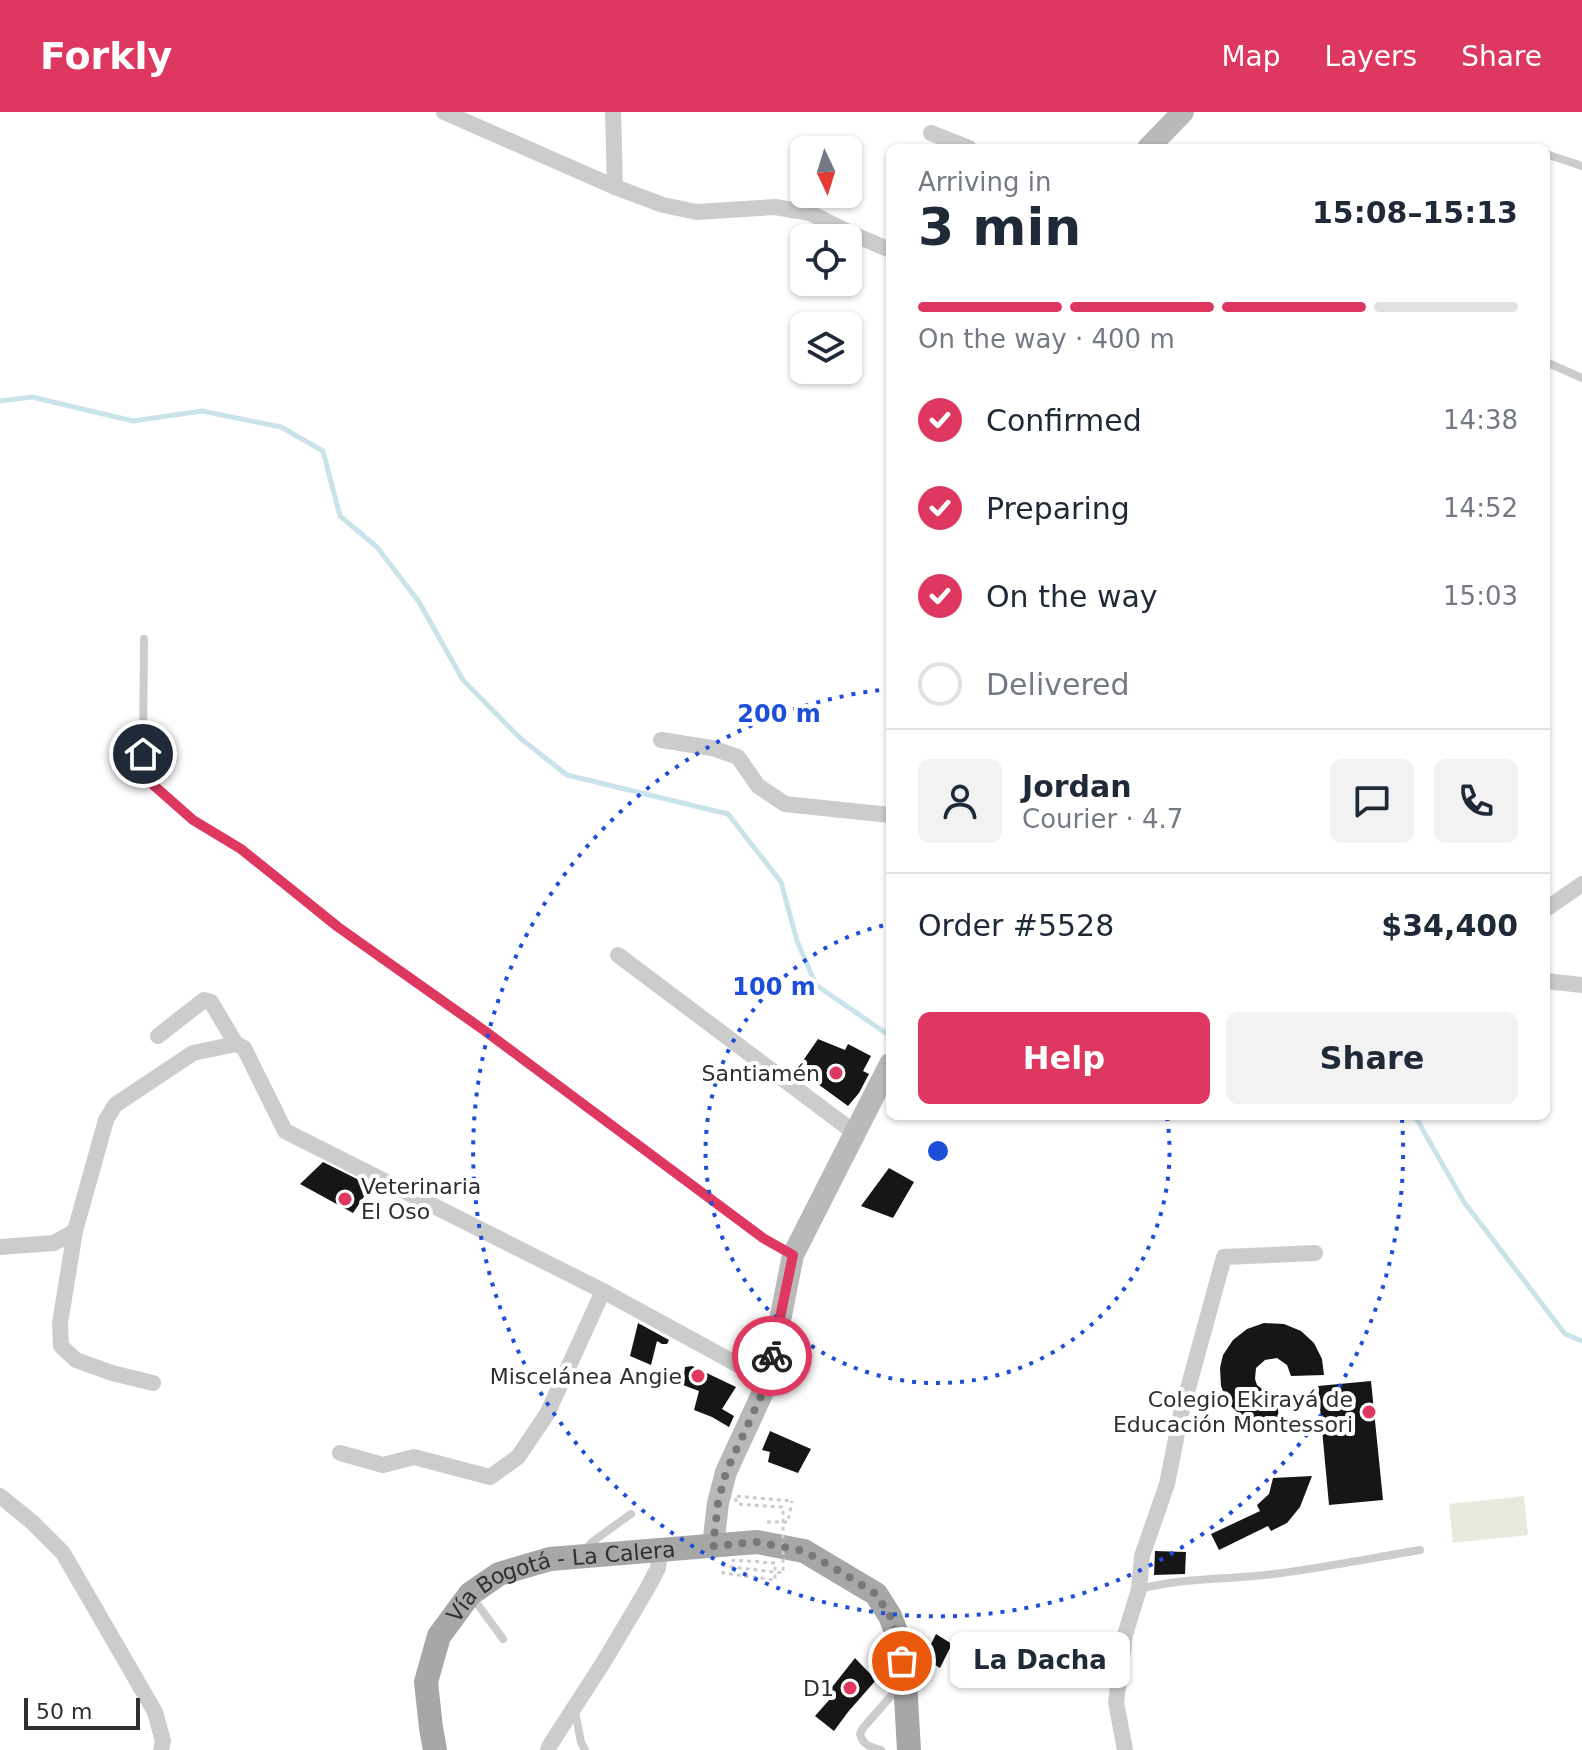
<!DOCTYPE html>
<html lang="en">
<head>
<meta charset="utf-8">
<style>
	:root { --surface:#fff; --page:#f2f2f3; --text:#1f2937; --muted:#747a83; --line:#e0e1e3; --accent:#de3861 }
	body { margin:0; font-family:"DejaVu Sans",sans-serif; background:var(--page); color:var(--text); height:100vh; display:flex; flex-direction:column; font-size:30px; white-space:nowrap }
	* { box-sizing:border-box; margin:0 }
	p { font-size:26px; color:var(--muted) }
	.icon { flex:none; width:44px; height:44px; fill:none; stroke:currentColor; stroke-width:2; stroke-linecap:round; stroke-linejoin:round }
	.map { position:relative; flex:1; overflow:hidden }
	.drawer { position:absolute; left:886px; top:32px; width:664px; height:976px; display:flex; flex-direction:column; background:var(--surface); border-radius:12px; box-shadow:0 2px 6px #0004 }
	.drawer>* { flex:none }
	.needle { width:52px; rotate:176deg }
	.buttons { position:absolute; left:790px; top:24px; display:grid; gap:16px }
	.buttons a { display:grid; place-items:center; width:72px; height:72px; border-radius:12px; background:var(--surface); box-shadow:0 2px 6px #0004; font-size:40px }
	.scale { position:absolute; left:24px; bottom:20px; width:116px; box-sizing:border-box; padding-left:8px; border:4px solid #2f2f2f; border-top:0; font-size:22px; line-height:28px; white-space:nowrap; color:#2f2f2f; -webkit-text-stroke:6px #fff; paint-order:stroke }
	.pin { position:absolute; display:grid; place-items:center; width:68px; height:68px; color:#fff; margin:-34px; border:4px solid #fff; border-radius:50%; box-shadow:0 2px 8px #0007 }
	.courier { position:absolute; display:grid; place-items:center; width:80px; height:80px; margin:-40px; border:6px solid #de3861; border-radius:50%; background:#fff; color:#222; box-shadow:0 2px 10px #0007 }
	.bubble { position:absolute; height:56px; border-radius:12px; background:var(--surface); box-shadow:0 2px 6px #0004; font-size:26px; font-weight:600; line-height:56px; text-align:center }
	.head em { font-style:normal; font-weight:600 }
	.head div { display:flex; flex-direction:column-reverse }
	.head { display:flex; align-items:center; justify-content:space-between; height:136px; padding:0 32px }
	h1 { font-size:52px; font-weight:600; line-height:60px }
	.bar { display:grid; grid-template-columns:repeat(4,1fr); gap:12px 8px; align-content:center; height:96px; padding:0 32px }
	.bar i { height:10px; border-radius:6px; background:var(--line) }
	.bar .active { background:var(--accent) }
	.bar p { grid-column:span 4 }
	.line { display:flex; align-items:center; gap:20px; padding:0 32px; border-top:2px solid var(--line) }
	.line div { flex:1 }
	.round { display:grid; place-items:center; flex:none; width:84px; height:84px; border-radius:12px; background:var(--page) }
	ol { padding:0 32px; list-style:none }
	li { display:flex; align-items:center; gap:24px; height:88px }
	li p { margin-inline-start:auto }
	li .icon { padding:8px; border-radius:50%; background:var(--accent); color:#fff; stroke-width:4 }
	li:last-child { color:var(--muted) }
	li i { width:44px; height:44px; border:4px solid var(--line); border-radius:50% }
	.cta { display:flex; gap:16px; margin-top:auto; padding:16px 32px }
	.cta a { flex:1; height:92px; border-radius:12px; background:var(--accent); color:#fff; font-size:32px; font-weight:600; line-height:92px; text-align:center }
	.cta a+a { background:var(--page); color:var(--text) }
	header { display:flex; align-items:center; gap:48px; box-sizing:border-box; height:112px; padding:0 40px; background:var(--accent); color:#fff }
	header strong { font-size:38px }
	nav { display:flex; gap:44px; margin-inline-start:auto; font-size:28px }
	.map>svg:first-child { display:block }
	.green { fill:#e7ebdd }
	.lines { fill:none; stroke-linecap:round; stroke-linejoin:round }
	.stream { stroke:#cae3eb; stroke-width:5 }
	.building { fill:#161616 }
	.path { stroke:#ccc; stroke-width:3; stroke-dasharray:4 4; stroke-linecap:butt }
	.lane { stroke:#ccc; stroke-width:8 }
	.street { stroke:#ccc; stroke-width:16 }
	.secondary { stroke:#b9b9b9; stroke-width:22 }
	.primary { stroke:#a7a7a7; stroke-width:24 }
	.path-bridge { stroke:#ccc; stroke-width:3; stroke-dasharray:4 4; stroke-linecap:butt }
	.done { stroke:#787878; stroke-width:8; stroke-dasharray:0 14.4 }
	.route { stroke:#de3861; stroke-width:10 }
	.ring { fill:none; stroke:#1d4ed8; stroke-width:4; stroke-dasharray:4 8 }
	.poi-dot { fill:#de3861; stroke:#fff; stroke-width:3 }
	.labels { text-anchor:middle; stroke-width:8; stroke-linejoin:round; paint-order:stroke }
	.poi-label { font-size:22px; fill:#2f2f2f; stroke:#fff; text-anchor:end }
	.street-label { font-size:22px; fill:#2f2f2f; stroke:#fff }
	.centre { fill:#1d4ed8; stroke:#fff; stroke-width:4 }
	.ring-label { font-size:24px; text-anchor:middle; font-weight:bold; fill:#1d4ed8; stroke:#fff; stroke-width:8; stroke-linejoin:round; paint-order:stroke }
</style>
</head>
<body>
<header>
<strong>Forkly</strong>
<nav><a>Map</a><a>Layers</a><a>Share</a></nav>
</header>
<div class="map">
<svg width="1582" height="1638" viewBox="0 0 1582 1638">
	<rect width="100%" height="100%" fill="#fff"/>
	<path class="green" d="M 1524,1384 L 1528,1423 L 1453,1431 L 1449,1392 Z"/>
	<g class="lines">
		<g class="stream">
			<path d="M 0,289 L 32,285 L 133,309 L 202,299 L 281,315 L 323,339 L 340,404 L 377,435 L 419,490 L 463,568 L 520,626 L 567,663 L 728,702 L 781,770 L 797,829 L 816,873 L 890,924"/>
			<path d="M 1415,1004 L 1464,1090 L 1565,1222 L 1582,1229"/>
		</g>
	</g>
	<g class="building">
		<path d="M 818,927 L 845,938 L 848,932 L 871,944 L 863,959 L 869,962 L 859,981 L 848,994 L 811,967 L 800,953 Z"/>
		<path d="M 323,1050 L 371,1074 L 353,1101 L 300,1072 Z"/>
		<path d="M 889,1056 L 914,1070 L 893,1106 L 861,1094 Z"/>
		<path d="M 638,1211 L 669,1228 L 667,1232 L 662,1232 L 657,1229 L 651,1253 L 630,1244 Z"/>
		<path d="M 1264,1211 L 1284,1212 L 1301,1219 L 1314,1231 L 1322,1247 L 1324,1263 L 1291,1264 L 1287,1253 L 1277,1246 L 1265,1248 L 1256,1256 L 1255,1267 L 1257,1273 L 1267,1281 L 1276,1282 L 1280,1314 L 1257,1312 L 1241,1304 L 1228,1291 L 1221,1274 L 1220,1256 L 1223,1243 L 1233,1228 L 1247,1217 Z"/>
		<path d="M 692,1254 L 736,1275 L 722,1297 L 734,1304 L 729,1315 L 712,1305 L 694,1298 L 699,1279 L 683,1273 L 685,1255 Z"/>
		<path d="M 1371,1269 L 1383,1388 L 1329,1393 L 1318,1274 Z"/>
		<path d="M 770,1319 L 811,1337 L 798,1361 L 768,1350 L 770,1340 L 762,1338 Z"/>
		<path d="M 1312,1364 L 1300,1395 L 1287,1411 L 1271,1419 L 1268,1414 L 1219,1438 L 1211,1422 L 1260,1399 L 1257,1393 L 1269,1382 L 1273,1366 Z"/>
		<path d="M 1155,1439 L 1186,1440 L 1185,1462 L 1154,1463 Z"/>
		<path d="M 936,1522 L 952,1532 L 940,1556 L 924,1546 Z"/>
		<path d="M 855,1546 L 876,1568 L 848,1600 L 834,1619 L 815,1604 L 830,1587 L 825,1584 Z"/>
	</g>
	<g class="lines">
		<g class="path">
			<path d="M 767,1410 L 788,1410 L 792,1389"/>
			<path d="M 723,1451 L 723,1461 L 775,1468 L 775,1451"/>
		</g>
		<g class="lane">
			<path d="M 1491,36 L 1522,36"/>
			<path d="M 1546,42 L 1582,54"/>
			<path d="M 1546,250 L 1582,266"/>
			<path d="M 144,527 L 143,642 L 145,656 L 151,671 L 193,708 L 241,737 L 338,815 L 485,919 L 763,1126 L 792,1143"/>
			<path d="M 584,1438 L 592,1430 L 631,1402"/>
			<path d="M 1140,1477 C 1183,1465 1230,1468 1274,1462 C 1323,1456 1372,1446 1420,1438"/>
			<path d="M 473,1486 L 503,1527"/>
			<path d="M 575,1599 L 581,1630 L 585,1638"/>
			<path d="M 881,1638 C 870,1635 863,1633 860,1622 L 863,1616 L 899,1575"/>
		</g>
		<g class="street">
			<path d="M 444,0 L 615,75 L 663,93 L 697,100 L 775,95 L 810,101 L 848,120 L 890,138"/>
			<path d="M 613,0 L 615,75"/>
			<path d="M 931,21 L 969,36"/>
			<path d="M 661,628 L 712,636 L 738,645 L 758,674 L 785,692 L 890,703"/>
			<path d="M 1546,797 L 1582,772"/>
			<path d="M 618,843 L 855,1021"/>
			<path d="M 1546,869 L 1582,873"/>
			<path d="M 158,924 L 204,888 L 211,890 L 236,932"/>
			<path d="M 0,1135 L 54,1131 L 75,1119"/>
			<path d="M 153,1271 L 112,1261 L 76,1248 L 61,1234 L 60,1211 L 75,1119 L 106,1008 L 115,993 L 193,941 L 236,932 L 244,936 L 285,1019 L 603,1179 L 768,1269"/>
			<path d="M 340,1341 L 383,1353 L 414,1345 L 490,1365 L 518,1345 L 547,1302 L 603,1179"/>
			<path d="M 0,1384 L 32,1410 L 63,1441 L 155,1600 L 163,1629 L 161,1638"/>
			<path d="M 548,1638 L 550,1633 L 603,1551 L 647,1477 L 658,1456 L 660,1439"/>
			<path d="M 1125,1638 L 1116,1590 L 1125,1523 L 1139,1477 L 1142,1444 L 1167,1372 L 1181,1302 L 1224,1145 L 1315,1141"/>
		</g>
		<g class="secondary">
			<path d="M 1148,36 L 1183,0"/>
			<path d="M 713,1434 L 718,1391 L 726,1360 L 768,1269 L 793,1143 L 890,952"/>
		</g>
		<path class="primary" id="s1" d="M 435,1638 L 431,1616 L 426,1570 L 439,1524 L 470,1482 L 499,1462 L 550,1447 L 757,1430 L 804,1439 L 876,1482 L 890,1504 L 900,1530 L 905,1569 L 909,1638"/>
		<path class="path-bridge" d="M 775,1451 L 733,1448 L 731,1455 L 783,1461 L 783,1395 L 737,1392 L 735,1384 L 792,1389"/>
	</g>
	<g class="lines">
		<path class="done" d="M 772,1244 L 768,1269 L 726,1360 L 718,1391 L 713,1434 L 757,1430 L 804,1439 L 846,1463 L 876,1482 L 890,1504 L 900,1530 L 902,1549"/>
		<path class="route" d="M 143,642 L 145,656 L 151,671 L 193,708 L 241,737 L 338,815 L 485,919 L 763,1126 L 793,1143 L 772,1244"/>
	</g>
	<g class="ring">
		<path d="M1167 1005A232 232 0 1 1 890 812"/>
		<path d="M1402 1007A465 465 0 1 1 889 577"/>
	</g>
	<g class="poi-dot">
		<circle cx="836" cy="961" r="8"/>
		<circle cx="345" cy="1087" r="8"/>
		<circle cx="698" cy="1264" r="8"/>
		<circle cx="1369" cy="1300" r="8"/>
		<circle cx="850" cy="1576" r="8"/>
	</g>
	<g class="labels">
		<g class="poi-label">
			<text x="820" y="969">Santiamén</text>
			<text x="361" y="1082" text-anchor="start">Veterinaria<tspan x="361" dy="25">El Oso</tspan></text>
			<text x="682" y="1272">Miscelánea Angie</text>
			<text x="1353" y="1295">Colegio Ekirayá de<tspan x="1353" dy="25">Educación Montessori</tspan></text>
			<text x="834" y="1584">D1</text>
		</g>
		<g class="street-label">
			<text dy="8" stroke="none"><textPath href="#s1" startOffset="260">Vía Bogotá - La Calera</textPath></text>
		</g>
	</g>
	<circle cx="938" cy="1039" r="12" class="centre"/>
	<g class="ring-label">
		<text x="779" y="610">200 m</text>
		<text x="774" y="883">100 m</text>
	</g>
</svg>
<div class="buttons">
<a><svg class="needle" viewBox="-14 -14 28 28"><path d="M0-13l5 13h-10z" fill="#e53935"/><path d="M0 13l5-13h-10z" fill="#747a83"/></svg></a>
<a><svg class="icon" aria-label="locate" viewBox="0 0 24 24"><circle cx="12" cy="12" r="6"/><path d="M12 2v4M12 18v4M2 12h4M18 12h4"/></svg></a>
<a><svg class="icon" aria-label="layers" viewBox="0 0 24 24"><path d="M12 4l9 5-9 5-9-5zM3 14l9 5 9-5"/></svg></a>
</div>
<div class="scale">50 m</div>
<div class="pin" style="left:902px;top:1549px;background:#ea580c"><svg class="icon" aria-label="bag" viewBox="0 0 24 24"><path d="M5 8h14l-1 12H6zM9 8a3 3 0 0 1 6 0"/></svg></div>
<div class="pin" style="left:143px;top:642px;background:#1f2937"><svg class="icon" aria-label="home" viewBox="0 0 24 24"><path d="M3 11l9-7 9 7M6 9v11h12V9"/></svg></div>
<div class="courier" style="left:772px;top:1244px"><svg class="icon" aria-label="bike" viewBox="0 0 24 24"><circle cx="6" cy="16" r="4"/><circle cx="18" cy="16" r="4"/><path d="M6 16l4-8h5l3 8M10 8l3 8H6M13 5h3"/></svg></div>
<div class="bubble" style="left:950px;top:1520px;width:180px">La Dacha</div>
<section class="drawer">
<div class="head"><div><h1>3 min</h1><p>Arriving in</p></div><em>15:08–15:13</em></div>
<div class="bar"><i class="active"></i><i class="active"></i><i class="active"></i><i></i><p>On the way · 400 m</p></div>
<ol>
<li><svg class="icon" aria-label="check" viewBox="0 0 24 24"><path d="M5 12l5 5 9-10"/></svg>Confirmed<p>14:38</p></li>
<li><svg class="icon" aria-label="check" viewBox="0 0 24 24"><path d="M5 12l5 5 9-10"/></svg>Preparing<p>14:52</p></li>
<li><svg class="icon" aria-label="check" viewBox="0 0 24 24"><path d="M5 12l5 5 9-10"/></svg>On the way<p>15:03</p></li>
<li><i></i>Delivered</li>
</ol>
<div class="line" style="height:144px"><a class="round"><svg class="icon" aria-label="person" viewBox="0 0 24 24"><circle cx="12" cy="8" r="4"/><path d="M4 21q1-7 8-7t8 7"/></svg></a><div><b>Jordan</b><p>Courier · 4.7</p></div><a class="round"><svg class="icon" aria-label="chat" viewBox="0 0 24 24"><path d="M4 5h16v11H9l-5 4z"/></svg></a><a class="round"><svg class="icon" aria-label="phone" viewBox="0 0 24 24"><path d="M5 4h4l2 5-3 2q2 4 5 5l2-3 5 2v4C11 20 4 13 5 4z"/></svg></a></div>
<div class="line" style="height:104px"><div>Order #5528</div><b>$34,400</b></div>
<div class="cta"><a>Help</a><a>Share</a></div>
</section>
</div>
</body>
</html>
